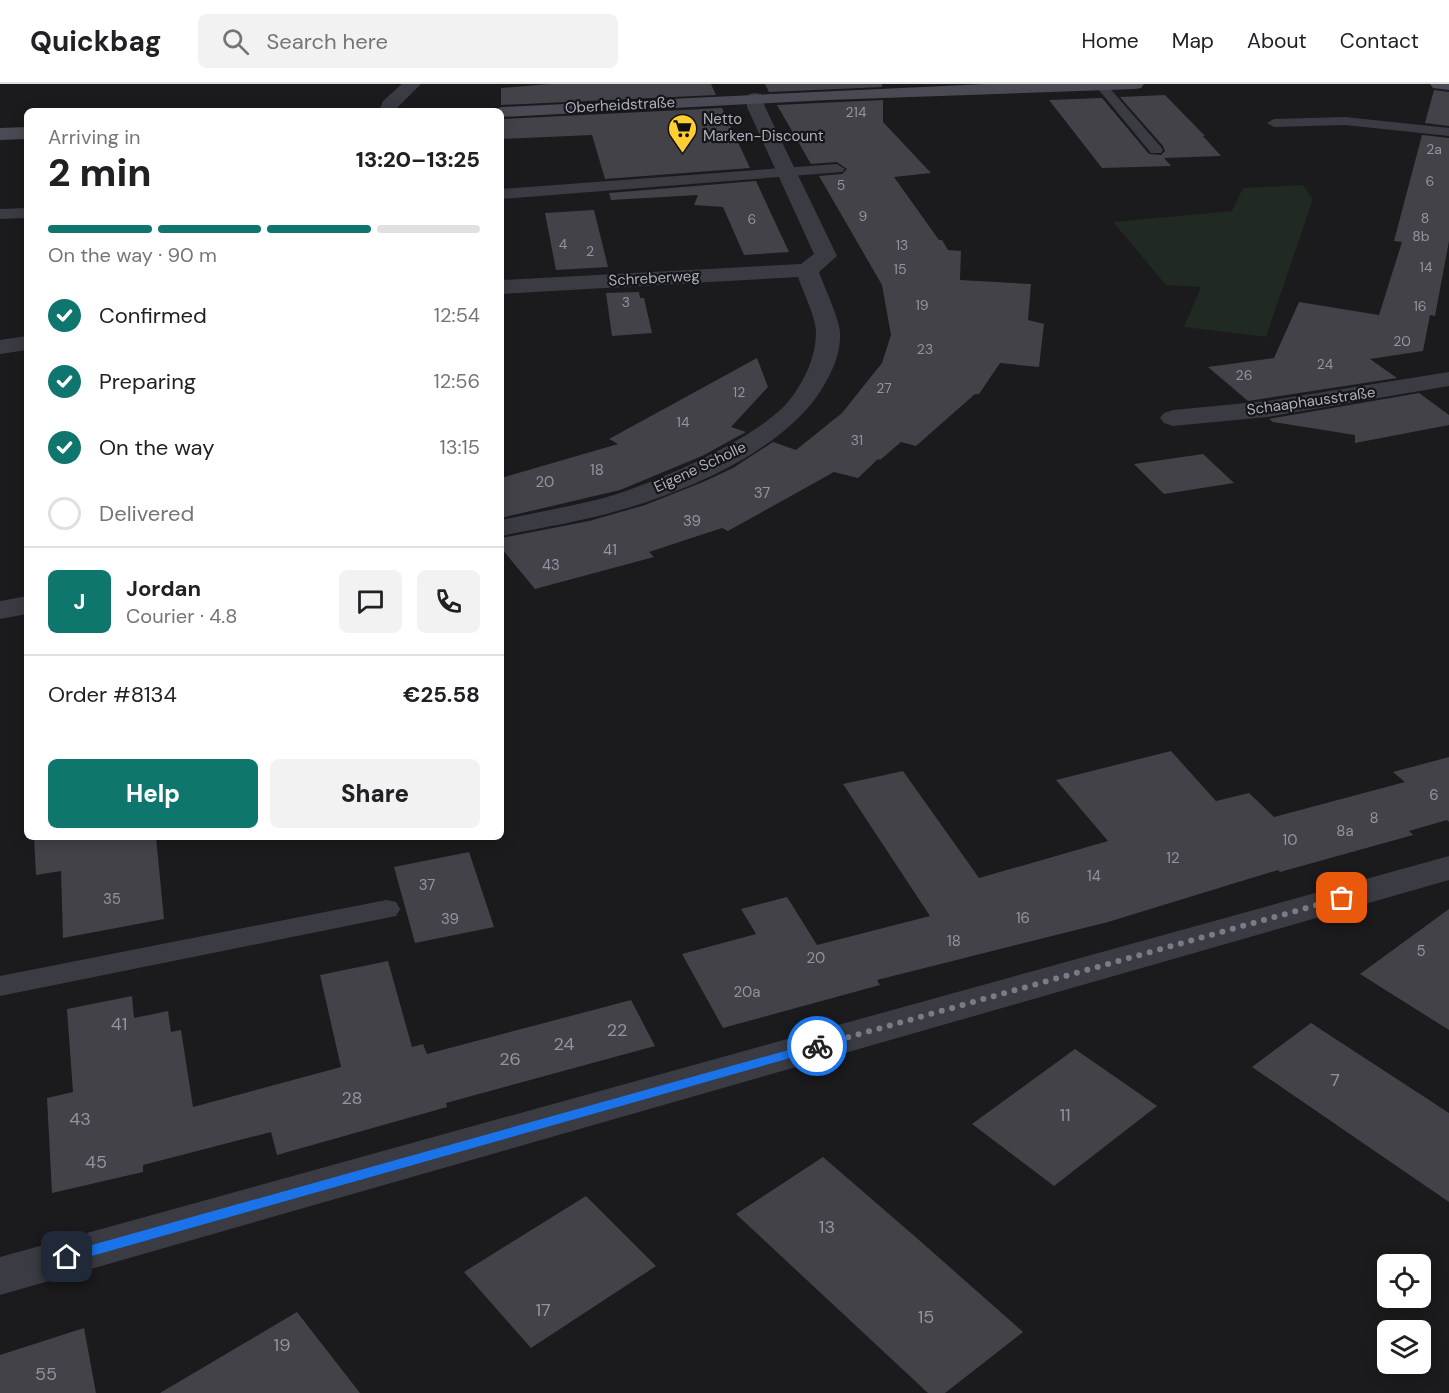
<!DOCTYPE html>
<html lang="en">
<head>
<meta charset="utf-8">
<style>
	:root { --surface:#fff; --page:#f2f2f2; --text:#202124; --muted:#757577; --line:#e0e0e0; --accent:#0f766e }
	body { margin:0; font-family:"DM Sans",sans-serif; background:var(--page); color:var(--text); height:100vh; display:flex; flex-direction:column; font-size:22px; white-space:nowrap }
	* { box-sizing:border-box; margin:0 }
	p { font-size:20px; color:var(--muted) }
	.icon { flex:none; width:33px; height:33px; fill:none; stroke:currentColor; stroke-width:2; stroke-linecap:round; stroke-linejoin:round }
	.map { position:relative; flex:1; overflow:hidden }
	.details { position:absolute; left:24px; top:24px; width:480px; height:732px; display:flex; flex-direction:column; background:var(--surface); border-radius:9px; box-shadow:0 3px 15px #0003 }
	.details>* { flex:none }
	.controls { position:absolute; left:1377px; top:1170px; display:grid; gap:12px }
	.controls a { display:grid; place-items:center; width:54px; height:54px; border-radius:9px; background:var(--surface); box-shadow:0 3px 15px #0003; font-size:30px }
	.pin { position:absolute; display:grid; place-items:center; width:51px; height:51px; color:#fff; margin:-26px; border-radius:12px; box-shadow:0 3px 9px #0006 }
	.courier { position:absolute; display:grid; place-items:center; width:60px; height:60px; margin:-30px; border:4px solid #1a73e8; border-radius:50%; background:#fff; color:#222; box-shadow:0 2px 8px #0007 }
	.summary em { font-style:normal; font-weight:800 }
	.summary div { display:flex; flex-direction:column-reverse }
	.summary { display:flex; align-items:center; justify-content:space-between; height:102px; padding:0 24px }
	h1 { font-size:39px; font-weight:800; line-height:45px }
	.bar { display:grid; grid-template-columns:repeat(4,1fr); gap:9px 6px; align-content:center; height:72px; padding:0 24px }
	.bar i { height:8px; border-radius:4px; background:var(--line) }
	.bar .active { background:var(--accent) }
	.bar p { grid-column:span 4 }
	.line { display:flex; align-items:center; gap:15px; padding:0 24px; border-top:2px solid var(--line) }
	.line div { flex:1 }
	.round { display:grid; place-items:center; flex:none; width:63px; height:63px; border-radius:9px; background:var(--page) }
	ol { padding:0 24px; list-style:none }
	li { display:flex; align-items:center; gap:18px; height:66px }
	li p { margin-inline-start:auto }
	li .icon { padding:6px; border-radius:50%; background:var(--accent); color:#fff; stroke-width:4 }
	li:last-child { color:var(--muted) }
	li i { width:33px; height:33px; border:3px solid var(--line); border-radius:50% }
	.primary-button { display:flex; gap:12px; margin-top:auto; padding:12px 24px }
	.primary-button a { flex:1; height:69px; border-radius:9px; background:var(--accent); color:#fff; font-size:24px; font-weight:800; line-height:69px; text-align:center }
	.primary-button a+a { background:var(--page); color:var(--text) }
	header { display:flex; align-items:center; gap:36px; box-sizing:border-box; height:84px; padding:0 30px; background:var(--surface); border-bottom:2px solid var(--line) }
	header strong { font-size:28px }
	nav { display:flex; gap:33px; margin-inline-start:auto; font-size:21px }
	.search { width:420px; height:54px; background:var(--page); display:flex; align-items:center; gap:15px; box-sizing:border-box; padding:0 21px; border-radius:9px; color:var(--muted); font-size:22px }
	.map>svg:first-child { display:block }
	.green { fill:#202922 }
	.building { fill:#424248 }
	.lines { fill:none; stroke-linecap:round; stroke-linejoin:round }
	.lane { fill:#3b3b43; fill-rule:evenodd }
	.street { fill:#3b3b43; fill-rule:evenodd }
	.secondary { fill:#494a53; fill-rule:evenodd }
	.route { fill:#1a73e8 }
	.done { stroke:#797c86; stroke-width:6; stroke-dasharray:0 10.8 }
	.labels { text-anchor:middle; stroke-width:4.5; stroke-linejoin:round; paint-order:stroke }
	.far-number-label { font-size:14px; fill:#9294a0 }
	.far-street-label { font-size:15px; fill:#acb0be; stroke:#161518 }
	.far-poi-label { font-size:15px; fill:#acb0be; stroke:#161518; text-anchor:start }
	.number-label { font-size:15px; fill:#9294a0 }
	.near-number-label { font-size:18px; fill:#9294a0 }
</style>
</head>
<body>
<header>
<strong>Quickbag</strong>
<div class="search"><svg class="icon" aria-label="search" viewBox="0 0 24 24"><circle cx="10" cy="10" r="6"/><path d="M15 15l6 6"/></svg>Search here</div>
<nav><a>Home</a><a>Map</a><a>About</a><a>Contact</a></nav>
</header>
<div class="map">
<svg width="1449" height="1309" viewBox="0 0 1449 1309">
	<rect width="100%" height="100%" fill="#1b1a1d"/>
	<path class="green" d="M 1303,101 L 1313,115 L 1266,253 L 1184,243 L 1201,203 L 1166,201 L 1113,138 L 1232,127 L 1243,104 Z"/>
	<g class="building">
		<path d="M 550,0 L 711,0 L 716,11 L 501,21 L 501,4 Z"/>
		<path d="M 765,0 L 882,0 L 882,3 L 769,8 Z"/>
		<path d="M 1434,6 L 1449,8 L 1449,42 L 1425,39 Z"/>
		<path d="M 1165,11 L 1205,52 L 1203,52 L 1221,72 L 1164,74 L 1171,82 L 1102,84 L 1049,16 L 1102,14 L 1149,70 L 1161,71 L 1165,67 L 1163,62 L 1120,13 Z"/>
		<path d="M 883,16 L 883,38 L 931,89 L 894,93 L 939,156 L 942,156 L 948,166 L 961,167 L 960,196 L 1031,200 L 1028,236 L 1044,240 L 1039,283 L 1000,279 L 979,310 L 975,310 L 916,362 L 901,358 L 880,376 L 878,375 L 858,394 L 834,388 L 728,447 L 722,444 L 649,468 L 654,473 L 535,505 L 501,464 L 501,454 L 589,437 L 645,421 L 703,398 L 733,384 L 773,358 L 796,366 L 842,329 L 882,279 L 891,251 L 882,201 L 819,92 L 842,90 L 847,85 L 837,78 L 811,80 L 777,21 Z"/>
		<path d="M 722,24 L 750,84 L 605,95 L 592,51 L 501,55 L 501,35 Z"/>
		<path d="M 1422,51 L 1449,54 L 1449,157 L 1435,232 L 1430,231 L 1423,267 L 1370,275 L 1397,294 L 1248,317 L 1208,283 L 1274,274 L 1299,218 L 1379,231 L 1402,158 L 1394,157 Z"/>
		<path d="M 756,97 L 789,168 L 744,171 L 723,123 L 694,121 L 698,111 L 611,116 L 609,109 Z"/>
		<path d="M 594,126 L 608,183 L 556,186 L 545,129 Z"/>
		<path d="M 639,208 L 640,214 L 644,214 L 652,249 L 612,252 L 606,209 Z"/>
		<path d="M 757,274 L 768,303 L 731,343 L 746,348 L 702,372 L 620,406 L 501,434 L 501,394 L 618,360 L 609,355 Z"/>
		<path d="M 1419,309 L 1449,331 L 1449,341 L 1355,359 L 1355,351 L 1273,338 L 1269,335 Z"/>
		<path d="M 1203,370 L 1234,399 L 1164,410 L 1134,380 Z"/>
		<path d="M 1171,667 L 1216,717 L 1249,709 L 1274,733 L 1405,698 L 1393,688 L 1449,673 L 1449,738 L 1447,736 L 1409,747 L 1413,751 L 1280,788 L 1278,786 L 1108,838 L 877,896 L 880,901 L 723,944 L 682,870 L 756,850 L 741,825 L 787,813 L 817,861 L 930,832 L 843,700 L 903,687 L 979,794 L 1108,757 L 1056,696 Z"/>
		<path d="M 34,753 L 156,753 L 164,835 L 63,854 L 61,787 L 36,791 Z"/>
		<path d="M 469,768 L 494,843 L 415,859 L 394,783 Z"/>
		<path d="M 1449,825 L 1449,946 L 1360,890 Z"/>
		<path d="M 388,877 L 412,963 L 423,960 L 427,970 L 631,916 L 655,962 L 446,1019 L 447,1023 L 277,1071 L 271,1048 L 143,1081 L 143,1088 L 52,1109 L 47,1014 L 73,1008 L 67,925 L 132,912 L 134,934 L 168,927 L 171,948 L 181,946 L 193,1023 L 341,983 L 320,891 Z"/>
		<path d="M 1311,939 L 1449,1029 L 1449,1118 L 1252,983 Z"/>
		<path d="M 1075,965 L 1157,1022 L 1054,1102 L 972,1040 Z"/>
		<path d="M 823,1073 L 919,1156 L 1023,1248 L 945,1309 L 928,1309 L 736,1130 Z"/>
		<path d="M 586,1112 L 656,1182 L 531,1264 L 464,1188 Z"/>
		<path d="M 297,1228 L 360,1309 L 160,1309 Z"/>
		<path d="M 84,1244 L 96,1309 L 0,1309 L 0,1271 Z"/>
	</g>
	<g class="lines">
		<g class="lane">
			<path d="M 1094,0 L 1106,0 L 1161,63 L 1163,66 L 1161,69 L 1151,69 Z"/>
			<path d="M 1345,33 L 1449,44 L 1449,52 L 1345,41 L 1274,43 L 1267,39 L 1274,35 Z"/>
			<path d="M 837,80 L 845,85 L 842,88 L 501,115 L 501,105 Z"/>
			<path d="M 27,124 L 27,134 L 0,135 L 0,125 Z"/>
			<path d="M 386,816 L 396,818 L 400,825 L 396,832 L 0,912 L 0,892 Z"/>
		</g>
		<g class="street">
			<path d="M 402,0 L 421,0 L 398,23 L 397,27 L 379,27 L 383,17 Z"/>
			<path d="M 755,9 L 761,10 L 765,23 L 837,172 L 819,188 C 824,203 839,233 840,248 C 841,269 833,286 823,303 C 786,366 685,408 617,427 C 579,438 539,444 501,452 L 501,436 C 534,429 567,423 600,415 C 649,402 762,354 792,313 C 806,293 815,274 816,250 C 817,235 803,208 798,193 L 501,210 L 501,196 L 801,180 L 814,170 L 747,23 L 746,14 L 749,10 Z"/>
			<path d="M 27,252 L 27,266 L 0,270 L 0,256 Z"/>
			<path d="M 1449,288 L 1449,302 L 1267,333 L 1173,342 L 1164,339 L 1160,334 L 1164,329 L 1173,326 L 1267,317 Z"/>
			<path d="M 27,512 L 27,530 L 0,535 L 0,517 Z"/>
			<path d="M 1449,772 L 1449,796 L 0,1211 L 0,1173 Z"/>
		</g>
		<g class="secondary">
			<path d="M 986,0 L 1144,0 L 1141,4 L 1135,5 L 827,16 L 501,33 L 501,27 L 493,27 L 501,23 Z"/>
			<path d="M 1430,0 L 1449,0 L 1449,6 L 1433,4 Z"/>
			<path d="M 27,43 L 27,55 L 0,56 L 0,44 Z"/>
		</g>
	</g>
	<path class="route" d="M 817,958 L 823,962 L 822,965 L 67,1179 L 60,1173 L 67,1168 Z"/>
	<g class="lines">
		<path class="done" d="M 817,962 L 1342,814"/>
	</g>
	<defs>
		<symbol id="supermarket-pin" viewBox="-11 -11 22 30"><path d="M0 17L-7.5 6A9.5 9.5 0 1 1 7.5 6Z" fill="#ffcf31" stroke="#161518"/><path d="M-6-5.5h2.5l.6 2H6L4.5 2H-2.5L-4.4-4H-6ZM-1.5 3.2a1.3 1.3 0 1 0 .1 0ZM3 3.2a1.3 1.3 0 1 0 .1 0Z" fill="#111"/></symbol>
	</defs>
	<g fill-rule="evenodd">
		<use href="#supermarket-pin" x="666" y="28" width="33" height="45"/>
	</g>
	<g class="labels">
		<g class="far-number-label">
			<text x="856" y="33">214</text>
			<text x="1434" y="70">2a</text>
			<text x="1430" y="102">6</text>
			<text x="841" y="106">5</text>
			<text x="863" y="137">9</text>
			<text x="1425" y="139">8</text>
			<text x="752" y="140">6</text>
			<text x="1421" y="157">8b</text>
			<text x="563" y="165">4</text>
			<text x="902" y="166">13</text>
			<text x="590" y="172">2</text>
			<text x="1426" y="188">14</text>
			<text x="900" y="190">15</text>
			<text x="626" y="223">3</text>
			<text x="922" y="226">19</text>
			<text x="1420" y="227">16</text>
			<text x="1402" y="262">20</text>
			<text x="925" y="270">23</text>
			<text x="1325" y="285">24</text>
			<text x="1244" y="296">26</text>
			<text x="884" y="309">27</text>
			<text x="739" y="313">12</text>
			<text x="683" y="343">14</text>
			<text x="857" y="361">31</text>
		</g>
		<g class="far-street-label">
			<text transform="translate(620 21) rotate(-3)" y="5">Oberheidstraße</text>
			<text transform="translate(654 194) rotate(-3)" y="5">Schreberweg</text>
			<text transform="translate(1311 317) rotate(-8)" y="5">Schaaphausstraße</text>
			<text transform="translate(700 383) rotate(-25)" y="5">Eigene Scholle</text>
		</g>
		<g class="far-poi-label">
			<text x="703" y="40">Netto<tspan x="703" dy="17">Marken-Discount</tspan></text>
		</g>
		<g class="number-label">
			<text x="597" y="391">18</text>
			<text x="545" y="403">20</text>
			<text x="762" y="414">37</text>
			<text x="692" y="442">39</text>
			<text x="610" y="471">41</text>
			<text x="551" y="486">43</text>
			<text x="1434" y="716">6</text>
			<text x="1374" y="739">8</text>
			<text x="1345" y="752">8a</text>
			<text x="1290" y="761">10</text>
			<text x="1173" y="779">12</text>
			<text x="1094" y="797">14</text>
			<text x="427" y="806">37</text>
			<text x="112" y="820">35</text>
			<text x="1023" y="839">16</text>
			<text x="450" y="840">39</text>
			<text x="954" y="862">18</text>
			<text x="1421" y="872">5</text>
			<text x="816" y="879">20</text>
			<text x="747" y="913">20a</text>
		</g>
		<g class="near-number-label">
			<text x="119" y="946">41</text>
			<text x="617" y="952">22</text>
			<text x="564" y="966">24</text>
			<text x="510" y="981">26</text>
			<text x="1335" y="1002">7</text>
			<text x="352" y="1020">28</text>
			<text x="1065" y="1037">11</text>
			<text x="80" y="1041">43</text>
			<text x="96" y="1084">45</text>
			<text x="827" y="1149">13</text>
			<text x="543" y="1232">17</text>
			<text x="926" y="1239">15</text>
			<text x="282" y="1267">19</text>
			<text x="46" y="1296">55</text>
		</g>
	</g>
</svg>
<div class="controls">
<a><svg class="icon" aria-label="locate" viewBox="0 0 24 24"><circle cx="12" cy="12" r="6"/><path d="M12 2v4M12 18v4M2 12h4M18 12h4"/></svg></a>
<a><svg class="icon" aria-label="layers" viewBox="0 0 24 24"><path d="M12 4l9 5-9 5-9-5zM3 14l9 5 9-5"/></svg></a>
</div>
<div class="pin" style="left:1342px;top:814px;background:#ea580c"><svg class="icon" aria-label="bag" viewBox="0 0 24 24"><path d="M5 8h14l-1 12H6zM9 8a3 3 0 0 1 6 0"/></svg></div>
<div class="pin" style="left:67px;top:1173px;background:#1f2937"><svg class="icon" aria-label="home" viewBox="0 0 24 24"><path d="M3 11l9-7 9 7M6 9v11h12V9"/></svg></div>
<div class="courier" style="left:817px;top:962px"><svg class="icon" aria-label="bike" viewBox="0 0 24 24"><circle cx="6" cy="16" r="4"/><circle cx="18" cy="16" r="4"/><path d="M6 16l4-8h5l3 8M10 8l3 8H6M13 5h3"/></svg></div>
<section class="details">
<div class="summary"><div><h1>2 min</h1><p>Arriving in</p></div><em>13:20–13:25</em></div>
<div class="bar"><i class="active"></i><i class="active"></i><i class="active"></i><i></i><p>On the way · 90 m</p></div>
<ol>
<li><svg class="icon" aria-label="check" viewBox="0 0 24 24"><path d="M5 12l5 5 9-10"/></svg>Confirmed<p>12:54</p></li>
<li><svg class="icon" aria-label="check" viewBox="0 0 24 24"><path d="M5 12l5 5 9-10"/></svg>Preparing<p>12:56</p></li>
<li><svg class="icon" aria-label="check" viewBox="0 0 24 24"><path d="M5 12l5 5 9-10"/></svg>On the way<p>13:15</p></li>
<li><i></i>Delivered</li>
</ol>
<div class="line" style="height:108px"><b class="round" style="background:var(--accent);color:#fff">J</b><div><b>Jordan</b><p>Courier · 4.8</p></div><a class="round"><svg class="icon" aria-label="chat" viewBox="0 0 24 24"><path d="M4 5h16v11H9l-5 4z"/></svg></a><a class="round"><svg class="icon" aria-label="phone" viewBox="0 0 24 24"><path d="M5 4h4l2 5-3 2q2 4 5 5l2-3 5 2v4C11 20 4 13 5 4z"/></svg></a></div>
<div class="line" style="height:78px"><div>Order #8134</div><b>€25.58</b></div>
<div class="primary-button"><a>Help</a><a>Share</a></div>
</section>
</div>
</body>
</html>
